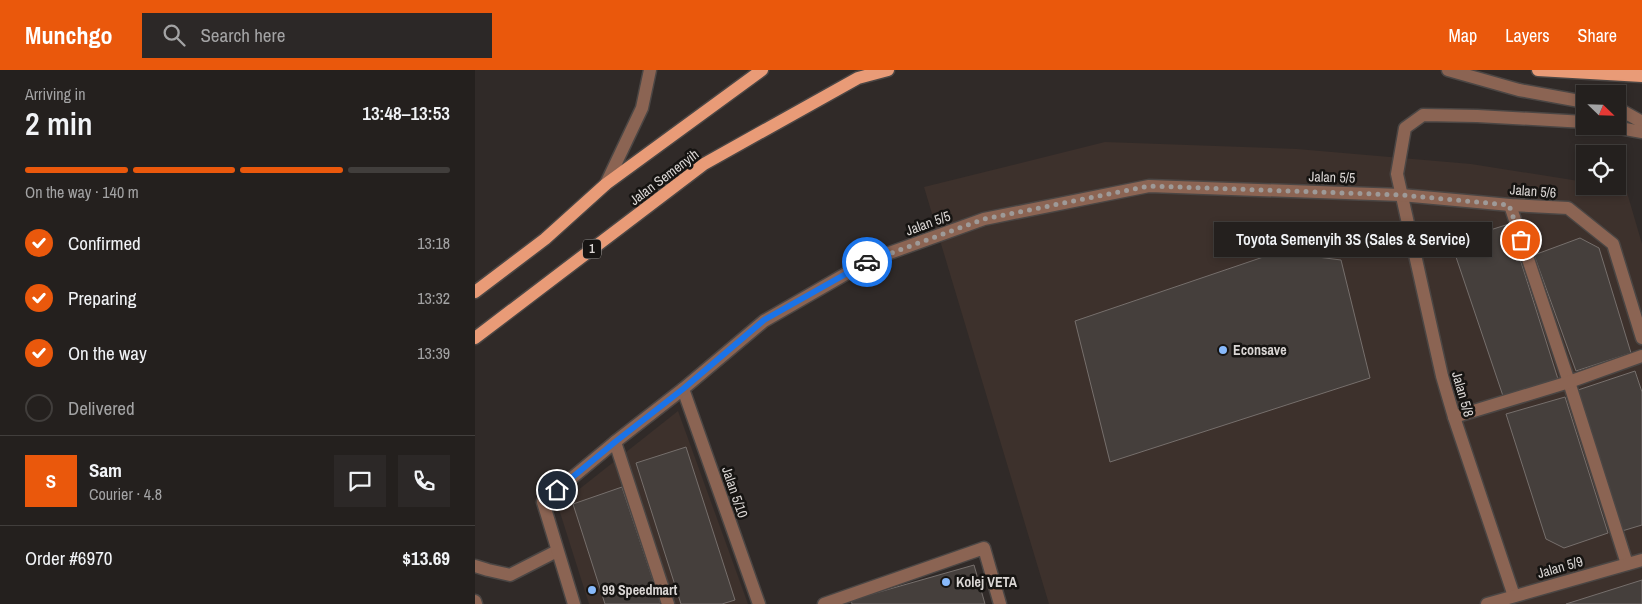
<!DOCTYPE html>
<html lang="en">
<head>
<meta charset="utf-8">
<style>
	:root { --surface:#24201e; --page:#2c2827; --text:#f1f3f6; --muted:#a3a3a4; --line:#413e3c; --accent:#ea580c }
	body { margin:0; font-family:"Archivo Narrow",sans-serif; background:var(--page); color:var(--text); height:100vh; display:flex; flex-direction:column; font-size:19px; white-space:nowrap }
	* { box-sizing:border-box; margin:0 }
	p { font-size:16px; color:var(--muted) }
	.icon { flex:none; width:28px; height:28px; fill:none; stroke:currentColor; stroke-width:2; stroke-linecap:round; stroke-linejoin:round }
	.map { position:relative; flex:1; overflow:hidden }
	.side { display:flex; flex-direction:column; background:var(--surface); width:475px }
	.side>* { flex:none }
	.needle { width:32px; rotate:113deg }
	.buttons { position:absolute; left:1101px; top:15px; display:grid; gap:10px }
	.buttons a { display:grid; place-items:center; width:50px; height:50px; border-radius:0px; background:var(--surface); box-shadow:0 2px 8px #0003,0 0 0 1px var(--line); font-size:25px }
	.pin { position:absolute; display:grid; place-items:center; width:42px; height:42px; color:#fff; margin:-21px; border:2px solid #fff; border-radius:50%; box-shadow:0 1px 5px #0007 }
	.courier { position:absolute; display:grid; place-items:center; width:50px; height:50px; margin:-25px; border:4px solid #1a73e8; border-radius:50%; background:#fff; color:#222; box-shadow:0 1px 6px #0007 }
	.bubble { position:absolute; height:35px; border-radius:0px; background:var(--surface); box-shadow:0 2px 8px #0003,0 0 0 1px var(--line); font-size:16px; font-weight:600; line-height:35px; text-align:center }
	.summary em { font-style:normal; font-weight:600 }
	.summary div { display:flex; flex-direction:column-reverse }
	.summary { display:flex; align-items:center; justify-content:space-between; height:85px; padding:0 25px }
	h1 { font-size:32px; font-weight:600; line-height:38px }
	.bar { display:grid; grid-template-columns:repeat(4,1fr); gap:8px 5px; align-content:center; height:60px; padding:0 25px }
	.bar i { height:6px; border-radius:4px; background:var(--line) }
	.bar .on { background:var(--accent) }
	.bar p { grid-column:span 4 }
	.line { display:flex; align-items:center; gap:12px; padding:0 25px; border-top:1px solid var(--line) }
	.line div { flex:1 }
	.round { display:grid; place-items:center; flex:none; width:52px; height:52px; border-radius:0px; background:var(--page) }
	ol { padding:0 25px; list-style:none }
	li { display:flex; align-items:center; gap:15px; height:55px }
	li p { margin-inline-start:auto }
	li .icon { padding:5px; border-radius:50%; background:var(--accent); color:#fff; stroke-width:4 }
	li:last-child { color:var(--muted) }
	li i { width:28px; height:28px; border:2px solid var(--line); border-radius:50% }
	header { display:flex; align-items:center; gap:30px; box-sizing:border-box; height:70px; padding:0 25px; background:var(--accent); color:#fff }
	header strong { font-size:24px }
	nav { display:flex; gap:28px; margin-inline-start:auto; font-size:18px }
	.search { width:350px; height:45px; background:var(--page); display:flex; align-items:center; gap:12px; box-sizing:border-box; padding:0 18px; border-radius:0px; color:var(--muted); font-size:19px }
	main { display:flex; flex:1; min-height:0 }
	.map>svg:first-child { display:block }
	.built { fill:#3d312c }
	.building { fill:#453f3c; stroke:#766f6c }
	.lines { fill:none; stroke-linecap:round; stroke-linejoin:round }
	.minor-casing { stroke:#4b4644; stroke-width:15 }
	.major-casing { stroke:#4b4644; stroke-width:15 }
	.minor { stroke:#8b6453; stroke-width:12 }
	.major { stroke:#e99b77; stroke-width:12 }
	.done { stroke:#9e9a98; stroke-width:5; stroke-dasharray:0 9 }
	.route { stroke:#1a73e8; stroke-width:6 }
	.poi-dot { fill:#88bafc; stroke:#161412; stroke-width:2 }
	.labels { text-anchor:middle; stroke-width:5; stroke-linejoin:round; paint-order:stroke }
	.shield { fill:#161412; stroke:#9f9c9a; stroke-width:1 }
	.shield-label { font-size:12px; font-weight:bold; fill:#dad6d4 }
	.street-label { font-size:14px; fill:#dad6d4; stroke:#161412 }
	.poi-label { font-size:14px; font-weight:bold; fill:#dad6d4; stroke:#161412; text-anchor:start }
</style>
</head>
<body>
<header>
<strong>Munchgo</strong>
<div class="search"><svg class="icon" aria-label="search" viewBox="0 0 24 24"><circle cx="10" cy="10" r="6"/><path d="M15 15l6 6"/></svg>Search here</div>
<nav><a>Map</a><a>Layers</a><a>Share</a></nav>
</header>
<main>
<section class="side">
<div class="summary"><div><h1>2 min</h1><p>Arriving in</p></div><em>13:48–13:53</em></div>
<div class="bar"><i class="on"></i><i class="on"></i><i class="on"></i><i></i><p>On the way · 140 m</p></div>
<ol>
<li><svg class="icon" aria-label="check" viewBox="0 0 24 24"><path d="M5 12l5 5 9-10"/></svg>Confirmed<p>13:18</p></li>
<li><svg class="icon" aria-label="check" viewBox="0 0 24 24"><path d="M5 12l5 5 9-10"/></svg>Preparing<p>13:32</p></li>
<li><svg class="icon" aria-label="check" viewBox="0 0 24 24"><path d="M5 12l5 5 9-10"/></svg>On the way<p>13:39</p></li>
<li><i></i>Delivered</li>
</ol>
<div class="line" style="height:90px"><b class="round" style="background:var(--accent);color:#fff">S</b><div><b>Sam</b><p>Courier · 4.8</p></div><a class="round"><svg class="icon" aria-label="chat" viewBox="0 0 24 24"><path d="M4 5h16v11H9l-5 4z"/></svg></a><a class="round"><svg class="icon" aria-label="phone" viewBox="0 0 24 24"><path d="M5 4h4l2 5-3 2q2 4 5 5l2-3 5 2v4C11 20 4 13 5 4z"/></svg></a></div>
<div class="line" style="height:65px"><div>Order #6970</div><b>$13.69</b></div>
</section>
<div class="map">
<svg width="1167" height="534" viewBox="0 0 1167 534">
	<rect width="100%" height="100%" fill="#302a28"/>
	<g class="built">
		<path d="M 630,72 L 822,79 L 996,94 L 1110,112 L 1110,116 L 1134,116 L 1151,119 L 1167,174 L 1167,534 L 574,534 L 449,117 Z"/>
		<path d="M 203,341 L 273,534 L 114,534 L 83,436 Z"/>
	</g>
	<g class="building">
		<path d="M 1034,154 L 1083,309 L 1028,326 L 981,187 L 990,168 Z"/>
		<path d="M 1105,168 L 1124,178 L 1156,283 L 1101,301 L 1059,185 Z"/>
		<path d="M 803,182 L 866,190 L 895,308 L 635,392 L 600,251 Z"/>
		<path d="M 1160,301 L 1167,322 L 1167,455 L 1147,461 L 1103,320 Z"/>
		<path d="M 1090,327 L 1133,463 L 1089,478 L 1071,469 L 1031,344 Z"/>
		<path d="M 211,377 L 260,530 L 247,534 L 206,534 L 161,393 Z"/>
		<path d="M 147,417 L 186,534 L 130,534 L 98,434 Z"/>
		<path d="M 499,495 L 510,534 L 377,534 L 376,530 Z"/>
		<path d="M 1167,510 L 1167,534 L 1091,534 Z"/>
	</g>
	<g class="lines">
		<defs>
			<g id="minor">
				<path d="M 973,0 L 1044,20 L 1110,32"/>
				<path d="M 1142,38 L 1167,52"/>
				<path d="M 1134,56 L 1167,62"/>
				<path d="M 131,114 L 167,38 L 175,0"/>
				<path d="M 1035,135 L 1094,312 L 1152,494"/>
				<path d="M 208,319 L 284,534"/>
				<path d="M 979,347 L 1094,312 L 1167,286"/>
				<path d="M 140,372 L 193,534"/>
				<path d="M 0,496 L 13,500 L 35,505 L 82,481"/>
				<path d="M 1039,526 L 979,347 L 967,306 L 922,104 L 930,58 L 948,45 L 1002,46 L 1110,52"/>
				<path d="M 0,531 L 1,534"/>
				<path d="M 99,534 L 68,432 L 140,372 L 208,319 L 289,251 L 395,190 L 509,149 L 674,116 L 926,125 L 1035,135 L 1093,138 L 1138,174 L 1167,268"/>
				<path d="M 349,534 L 509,478 L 525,534"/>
				<path d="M 1012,534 L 1167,490"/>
			</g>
			<g id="major">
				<path d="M 1063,0 L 1167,6"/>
				<path d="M 0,222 L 70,169 L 131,114 L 287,0"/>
				<path d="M 0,268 L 229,94 L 383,8 L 413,0"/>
			</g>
		</defs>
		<use href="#minor" class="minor-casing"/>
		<use href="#major" class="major-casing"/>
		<use href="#minor" class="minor"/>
		<use href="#major" class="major"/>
	</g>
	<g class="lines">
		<path class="done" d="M 392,192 L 509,149 L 674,116 L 926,125 L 1034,135 L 1046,170"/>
		<path class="route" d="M 82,420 L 140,372 L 208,319 L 289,250 L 392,192"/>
	</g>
	<g class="poi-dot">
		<circle cx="748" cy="280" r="5"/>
		<circle cx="471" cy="512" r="5"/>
		<circle cx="117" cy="520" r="5"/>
	</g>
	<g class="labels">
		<rect class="shield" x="108" y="169.5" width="18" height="19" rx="4"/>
		<g class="shield-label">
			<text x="117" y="183">1</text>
		</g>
		<g class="street-label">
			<text transform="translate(189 107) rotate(-37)" y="5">Jalan Semenyih</text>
			<text transform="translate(857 107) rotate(2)" y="5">Jalan 5/5</text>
			<text transform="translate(1058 121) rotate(4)" y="5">Jalan 5/6</text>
			<text transform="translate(453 153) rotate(-20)" y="5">Jalan 5/5</text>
			<text transform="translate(988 324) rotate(74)" y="5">Jalan 5/8</text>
			<text transform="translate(260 422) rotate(71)" y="5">Jalan 5/10</text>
			<text transform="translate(1085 497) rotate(-16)" y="5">Jalan 5/9</text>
		</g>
		<g class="poi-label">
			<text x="758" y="285">Econsave</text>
			<text x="481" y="517">Kolej VETA</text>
			<text x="127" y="525">99 Speedmart</text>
		</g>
	</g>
</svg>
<div class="buttons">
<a><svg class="needle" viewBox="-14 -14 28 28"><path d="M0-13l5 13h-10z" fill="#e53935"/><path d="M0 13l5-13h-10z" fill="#a3a3a4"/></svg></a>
<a><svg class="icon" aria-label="locate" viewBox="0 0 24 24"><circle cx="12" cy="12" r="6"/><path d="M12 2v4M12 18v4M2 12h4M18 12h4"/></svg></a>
</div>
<div class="pin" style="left:1046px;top:170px;background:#ea580c"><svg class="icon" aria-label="bag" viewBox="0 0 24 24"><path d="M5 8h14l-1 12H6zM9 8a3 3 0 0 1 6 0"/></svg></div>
<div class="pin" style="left:82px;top:420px;background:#1f2937"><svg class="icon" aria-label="home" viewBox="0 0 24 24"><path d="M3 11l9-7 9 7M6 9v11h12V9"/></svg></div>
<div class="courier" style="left:392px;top:192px"><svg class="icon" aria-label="car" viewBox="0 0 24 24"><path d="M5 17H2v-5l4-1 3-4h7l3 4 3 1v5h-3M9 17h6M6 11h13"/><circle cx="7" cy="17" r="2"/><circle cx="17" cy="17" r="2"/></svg></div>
<div class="bubble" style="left:739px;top:152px;width:278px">Toyota Semenyih 3S (Sales &amp; Service)</div>
</div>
</main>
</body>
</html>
